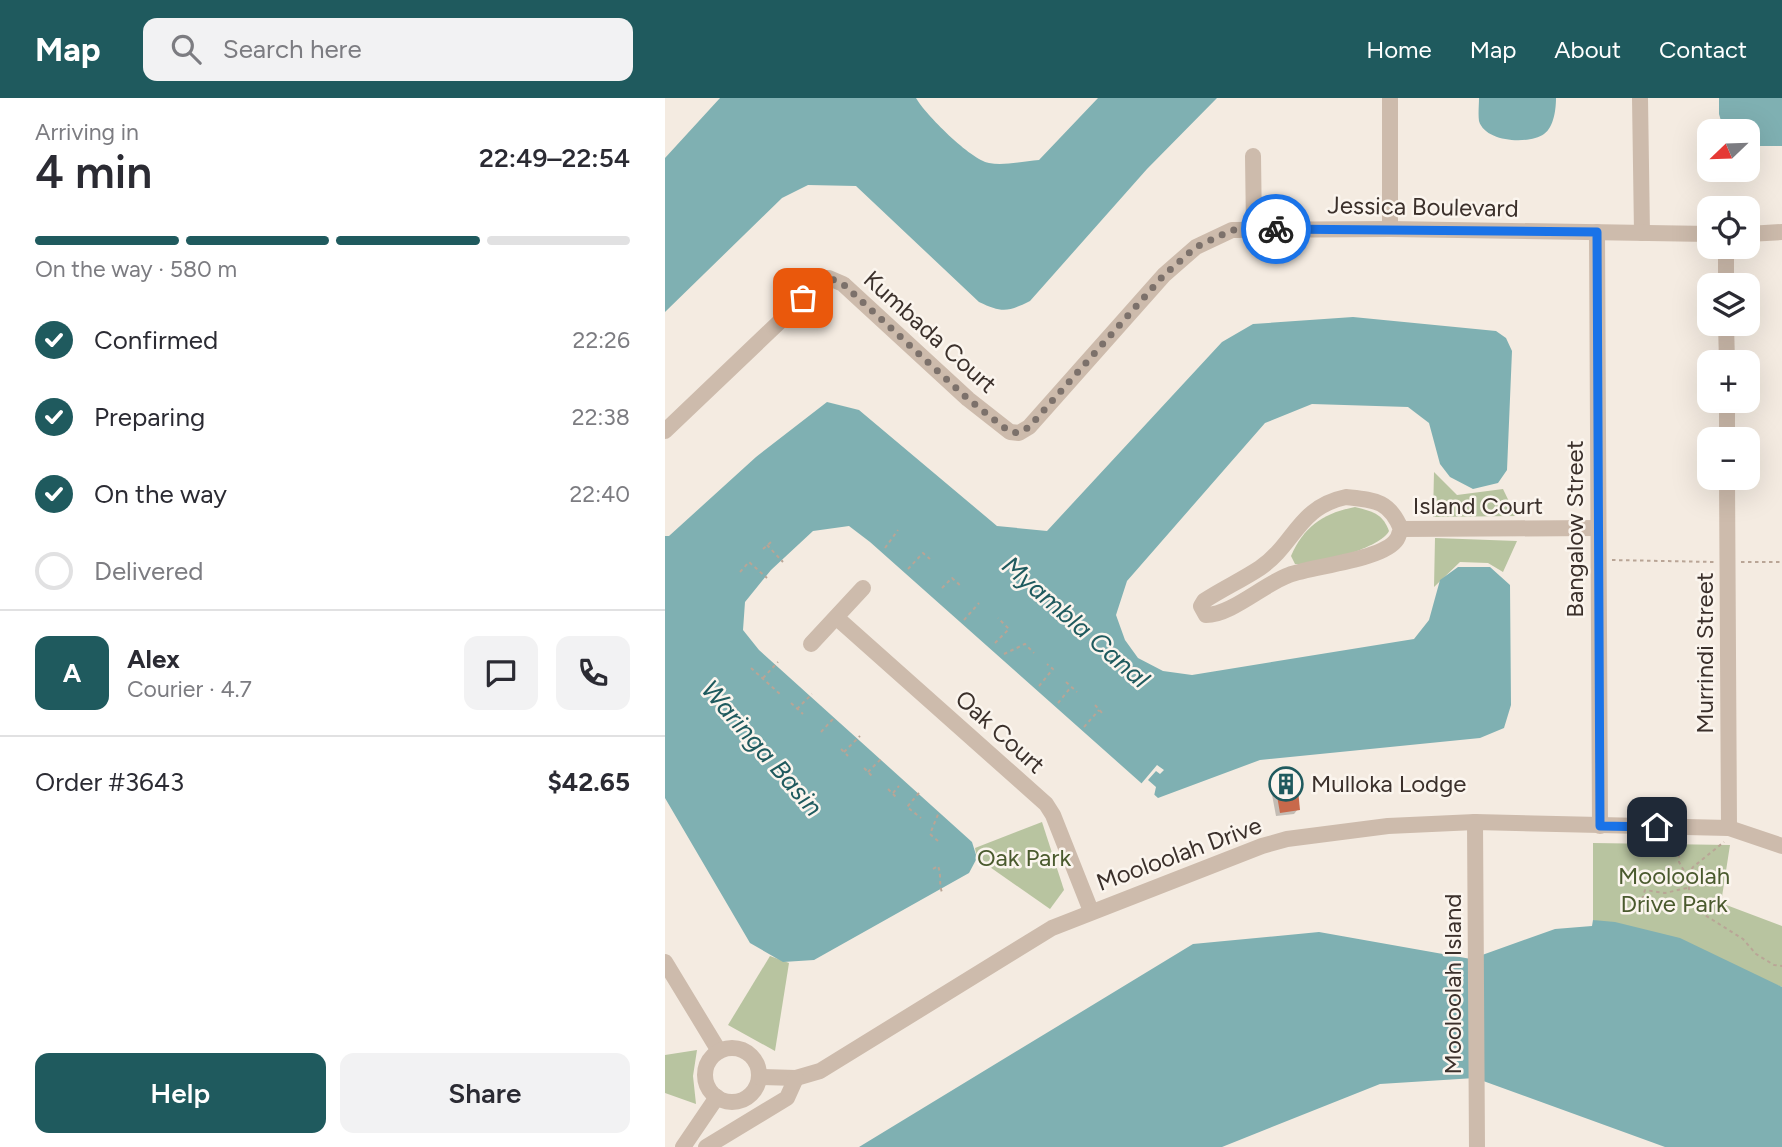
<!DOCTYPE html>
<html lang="en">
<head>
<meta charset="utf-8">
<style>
	:root { --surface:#fff; --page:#f2f2f3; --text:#2b2b33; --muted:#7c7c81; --line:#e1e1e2; --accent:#1f5a5e }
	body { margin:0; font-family:Figtree,sans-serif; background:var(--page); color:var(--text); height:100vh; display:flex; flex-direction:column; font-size:26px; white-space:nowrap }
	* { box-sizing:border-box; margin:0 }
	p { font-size:23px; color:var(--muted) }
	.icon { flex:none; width:38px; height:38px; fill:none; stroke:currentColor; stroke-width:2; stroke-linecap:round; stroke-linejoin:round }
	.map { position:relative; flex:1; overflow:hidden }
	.sheet { display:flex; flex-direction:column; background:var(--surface); width:665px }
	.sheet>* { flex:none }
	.needle { width:46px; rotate:247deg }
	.tools { position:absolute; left:1032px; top:21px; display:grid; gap:14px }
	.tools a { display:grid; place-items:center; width:63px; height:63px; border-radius:14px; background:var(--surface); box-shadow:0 7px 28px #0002; font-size:35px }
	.pin { position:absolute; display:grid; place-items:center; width:60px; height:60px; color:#fff; margin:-30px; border-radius:14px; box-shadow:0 4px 10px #0006 }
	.courier { position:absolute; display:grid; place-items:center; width:70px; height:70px; margin:-35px; border:5px solid #1a73e8; border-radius:50%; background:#fff; color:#222; box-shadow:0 2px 9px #0007 }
	.summary em { font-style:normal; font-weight:600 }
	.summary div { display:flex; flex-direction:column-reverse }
	.summary { display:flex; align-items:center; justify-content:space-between; height:119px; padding:0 35px }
	h1 { font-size:46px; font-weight:600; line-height:52px }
	.bar { display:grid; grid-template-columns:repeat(4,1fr); gap:10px 7px; align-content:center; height:84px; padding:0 35px }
	.bar i { height:9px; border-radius:5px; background:var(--line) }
	.bar .on { background:var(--accent) }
	.bar p { grid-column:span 4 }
	.line { display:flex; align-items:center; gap:18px; padding:0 35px; border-top:2px solid var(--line) }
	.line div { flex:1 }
	.round { display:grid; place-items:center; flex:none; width:74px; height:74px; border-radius:14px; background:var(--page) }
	ol { padding:0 35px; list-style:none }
	li { display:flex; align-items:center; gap:21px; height:77px }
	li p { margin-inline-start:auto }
	li .icon { padding:7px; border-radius:50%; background:var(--accent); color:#fff; stroke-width:4 }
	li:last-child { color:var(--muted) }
	li i { width:38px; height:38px; border:4px solid var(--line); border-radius:50% }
	.button { display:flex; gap:14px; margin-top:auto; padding:14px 35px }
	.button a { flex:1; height:80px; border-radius:14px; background:var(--accent); color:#fff; font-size:28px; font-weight:600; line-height:80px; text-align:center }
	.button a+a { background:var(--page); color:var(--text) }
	header { display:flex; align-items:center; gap:42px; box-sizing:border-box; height:98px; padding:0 35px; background:var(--accent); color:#fff }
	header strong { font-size:33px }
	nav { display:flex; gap:38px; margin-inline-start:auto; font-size:24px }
	.search { width:490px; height:63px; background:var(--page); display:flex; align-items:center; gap:18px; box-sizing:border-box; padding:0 24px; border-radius:14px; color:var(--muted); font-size:26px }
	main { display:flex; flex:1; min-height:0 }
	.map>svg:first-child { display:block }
	.green { fill:#b8c4a0 }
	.water { fill:#7fb0b2 }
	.pier { fill:#f4ebe1 }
	.shadow { fill:#0003 }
	.building { fill:#c8694b }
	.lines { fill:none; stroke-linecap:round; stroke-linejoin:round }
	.path { stroke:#b9a596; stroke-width:2; stroke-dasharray:3.5 3.5; stroke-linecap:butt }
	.minor { stroke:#cdbbac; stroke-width:16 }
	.done { stroke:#7c716b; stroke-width:7; stroke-dasharray:0 12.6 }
	.route { stroke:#1a73e8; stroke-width:9 }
	.labels { text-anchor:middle; stroke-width:5; stroke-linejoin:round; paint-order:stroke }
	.street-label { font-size:24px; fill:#3b302b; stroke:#fbf5ee }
	.poi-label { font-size:24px; fill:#3b302b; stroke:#fbf5ee; text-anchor:start }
	.park-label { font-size:24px; fill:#4a5a2e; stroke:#fbf5ee }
	.water-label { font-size:26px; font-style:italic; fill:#1f5a5e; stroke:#fbf5ee }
</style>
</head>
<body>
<header>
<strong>Map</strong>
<div class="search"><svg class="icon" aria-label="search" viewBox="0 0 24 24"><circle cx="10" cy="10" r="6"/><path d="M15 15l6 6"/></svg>Search here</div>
<nav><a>Home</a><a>Map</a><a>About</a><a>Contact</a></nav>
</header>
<main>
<section class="sheet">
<div class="summary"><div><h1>4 min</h1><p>Arriving in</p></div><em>22:49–22:54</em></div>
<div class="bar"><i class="on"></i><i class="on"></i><i class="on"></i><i></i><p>On the way · 580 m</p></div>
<ol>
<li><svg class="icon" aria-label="check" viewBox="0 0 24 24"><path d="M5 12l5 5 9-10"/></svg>Confirmed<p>22:26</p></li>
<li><svg class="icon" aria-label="check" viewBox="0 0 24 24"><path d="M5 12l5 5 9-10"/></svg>Preparing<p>22:38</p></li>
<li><svg class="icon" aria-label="check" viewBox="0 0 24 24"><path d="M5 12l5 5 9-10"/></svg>On the way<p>22:40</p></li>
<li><i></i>Delivered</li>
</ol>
<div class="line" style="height:126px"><b class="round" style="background:var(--accent);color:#fff">A</b><div><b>Alex</b><p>Courier · 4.7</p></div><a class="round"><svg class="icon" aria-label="chat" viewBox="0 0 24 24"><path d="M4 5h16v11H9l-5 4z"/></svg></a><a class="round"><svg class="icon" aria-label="phone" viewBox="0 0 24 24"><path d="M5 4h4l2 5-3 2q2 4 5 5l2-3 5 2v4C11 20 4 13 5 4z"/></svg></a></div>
<div class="line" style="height:91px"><div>Order #3643</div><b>$42.65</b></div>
<div class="button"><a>Help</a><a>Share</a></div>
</section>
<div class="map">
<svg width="1117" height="1049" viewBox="0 0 1117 1049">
	<rect width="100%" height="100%" fill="#f4ebe1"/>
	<g class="green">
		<path d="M 769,374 L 792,397 L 838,391 L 851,418 L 768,419 Z"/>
		<path d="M 690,409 C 707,413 718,416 724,433 C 716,450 650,468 630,466 L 626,458 C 639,428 659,415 690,409 Z"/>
		<path d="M 770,440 L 852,443 L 838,474 L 823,465 L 795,464 L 769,489 Z"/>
		<path d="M 377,724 L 399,792 L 385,811 L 312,760 L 310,750 Z"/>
		<path d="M 928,745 L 1065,747 L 1056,805 L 1117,828 L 1117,889 L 928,822 Z"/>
		<path d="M 105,858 L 124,865 L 110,953 L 63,927 Z"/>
		<path d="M 32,952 L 28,978 L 31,1006 L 0,995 L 0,957 Z"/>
	</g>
	<g class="water">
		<path d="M 55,0 L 251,0 C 260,16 306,62 324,65 C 339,68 359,63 374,62 L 433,0 L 552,0 L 482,71 L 365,203 C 343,214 337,215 314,204 L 191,88 L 143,87 L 117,100 L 0,214 L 0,60 Z"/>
		<path d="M 814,0 L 891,0 C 891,11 889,29 879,36 C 863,47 820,44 814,23 C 813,16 814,7 814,0 Z"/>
		<path d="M 1054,0 L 1117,0 L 1117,48 L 1083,48 L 1083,33 L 1059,33 L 1054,16 Z"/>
		<path d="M 688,219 L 831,233 L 841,240 L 847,253 L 842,372 L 833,385 L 808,391 L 785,379 L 775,366 L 764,325 L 743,309 L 647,306 L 600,325 L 462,483 L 451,517 L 460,542 L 473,560 L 498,573 L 527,577 L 749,541 L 764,522 L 775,482 L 793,469 L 825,469 L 845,487 L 846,607 L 839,630 L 815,640 L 595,662 L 493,700 L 205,444 L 184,428 L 148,433 L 106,472 L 80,504 L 78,532 L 94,552 L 307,744 L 312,760 L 304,775 L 149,862 L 118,864 L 85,845 L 0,700 L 0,438 L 4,438 L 91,359 L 162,304 L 194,312 L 332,428 L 382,433 L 557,244 L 588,226 Z"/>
		<path d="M 928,822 L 950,824 L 1015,840 L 1117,889 L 1117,1049 L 1000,1049 L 810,980 L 715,986 L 557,1049 L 194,1049 L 528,846 L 654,834 L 806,861 L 890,831 L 927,828 Z"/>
	</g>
	<path class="pier" d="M 492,667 L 499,672 L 495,676 L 491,673 L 483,682 L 491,689 L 489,698 L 476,686 Z"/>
	<path class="shadow" d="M 609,676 L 633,711 L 629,716 L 611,718 L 604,681 Z"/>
	<path class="building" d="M 631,672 L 635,712 L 615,715 L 608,675 Z"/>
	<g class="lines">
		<g class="path">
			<path d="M 102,447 L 118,464"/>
			<path d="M 220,450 L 233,432"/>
			<path d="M 98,451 L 106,444"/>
			<path d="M 947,462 L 1049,464"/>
			<path d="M 1076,464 L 1117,464"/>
			<path d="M 243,471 L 258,455 L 265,461"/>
			<path d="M 75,474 L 84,464 L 102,480"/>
			<path d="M 277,490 L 287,480 L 297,489"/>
			<path d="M 299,522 L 314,505"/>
			<path d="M 330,545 L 344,531 L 333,520"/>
			<path d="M 339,556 L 360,546 L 369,555"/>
			<path d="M 86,570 L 116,597"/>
			<path d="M 98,580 L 113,564"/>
			<path d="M 401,584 L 412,594"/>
			<path d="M 374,588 L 388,571 L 382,566"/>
			<path d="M 126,605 L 138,616"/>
			<path d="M 393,605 L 406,589"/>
			<path d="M 430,607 L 438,616"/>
			<path d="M 132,611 L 147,596"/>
			<path d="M 419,629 L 434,612"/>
			<path d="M 156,634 L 168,621"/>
			<path d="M 176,651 L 183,658"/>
			<path d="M 179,654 L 195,638"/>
			<path d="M 199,670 L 208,679"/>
			<path d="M 203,674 L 217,660"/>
			<path d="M 223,691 L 232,700"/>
			<path d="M 228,695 L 234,688"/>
			<path d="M 254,695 L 242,709 L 256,720"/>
			<path d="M 1014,742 L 1014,764 L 1022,778 L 1025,797 L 1035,814 L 1078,841 L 1091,856 L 1109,867 L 1117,868"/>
			<path d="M 273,743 L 265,736 L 274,714"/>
			<path d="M 268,771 L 273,768 C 277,777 273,788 278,796"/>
			<path d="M 1023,777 L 1028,769 L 1059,744"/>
			<path d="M 975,808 L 980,792 L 1000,795 L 1022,790"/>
		</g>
		<g class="minor">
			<path d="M 725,0 L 725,131"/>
			<path d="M 975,0 L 977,135"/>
			<path d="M 588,58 L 589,131"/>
			<path d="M 932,134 L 935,728"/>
			<path d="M 1083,136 L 1117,134"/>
			<path d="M 1061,149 L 1061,187"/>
			<path d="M 1061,226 L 1062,264"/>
			<path d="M 1062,303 L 1062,341"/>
			<path d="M 0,333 L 128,211 L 149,189 L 164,180 L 178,186 L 303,301 L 345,334 L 354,335 L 364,329 L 499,177 L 531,149 L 567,132 L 725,131 L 1045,136"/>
			<path d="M 1062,380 L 1064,730"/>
			<path d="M 681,399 C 709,402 724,402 736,431 C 734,435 734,438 732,441 C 719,462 648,468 624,477 C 599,486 566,517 541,517 L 536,508 L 539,503 C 557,491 577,482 595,470 C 630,446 633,409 681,399 Z"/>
			<path d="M 736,431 L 933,430"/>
			<path d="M 172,520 L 381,706 L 388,717 L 426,813"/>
			<path d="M 146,546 L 198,490"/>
			<path d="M 810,724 L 812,1049"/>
			<path d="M 0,864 L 54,953"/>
			<circle cx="67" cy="977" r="27"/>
			<path d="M 94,979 L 131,980 L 155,973 L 387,830 L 597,748 L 622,741 L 723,728 L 810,724 L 1064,730 L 1117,748"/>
			<path d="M 18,1049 L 52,999"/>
			<path d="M 41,1049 L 122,1000 L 131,980"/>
		</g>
	</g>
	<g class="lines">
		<path class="done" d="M 138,200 L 149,189 L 164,180 L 178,186 L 303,301 L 345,334 L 354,335 L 364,329 L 499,177 L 531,149 L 567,132 L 611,131"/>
		<path class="route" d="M 611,131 L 932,134 L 935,728 L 992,729"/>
	</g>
	<defs>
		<symbol id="building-ring" viewBox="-11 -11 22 22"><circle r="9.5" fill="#fbf5ee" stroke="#1f5a5e" stroke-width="1.5"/><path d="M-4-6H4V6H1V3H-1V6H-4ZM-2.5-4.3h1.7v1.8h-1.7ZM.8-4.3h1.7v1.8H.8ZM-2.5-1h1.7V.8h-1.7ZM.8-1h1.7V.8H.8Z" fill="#1f5a5e"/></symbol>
	</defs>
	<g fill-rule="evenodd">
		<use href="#building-ring" x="602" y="667" width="38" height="38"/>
	</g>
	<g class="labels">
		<g class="street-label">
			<text transform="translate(758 109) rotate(1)" y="8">Jessica Boulevard</text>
			<text transform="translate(265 234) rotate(42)" y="8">Kumbada Court</text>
			<text x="813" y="416">Island Court</text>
			<text transform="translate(910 431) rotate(-90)" y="8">Bangalow Street</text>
			<text transform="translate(1040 555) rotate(-90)" y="8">Murrindi Street</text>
			<text transform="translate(335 634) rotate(42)" y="8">Oak Court</text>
			<text transform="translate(514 756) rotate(-20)" y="8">Mooloolah Drive</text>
			<text transform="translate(788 886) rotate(-90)" y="8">Mooloolah Island</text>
		</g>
		<g class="poi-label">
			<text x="646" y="694">Mulloka Lodge</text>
		</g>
		<g class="park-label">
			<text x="359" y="768">Oak Park</text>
			<text x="1009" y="786">Mooloolah<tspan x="1009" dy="28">Drive Park</tspan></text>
		</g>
		<g class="water-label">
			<text transform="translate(411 524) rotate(41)" y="9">Myambla Canal</text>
			<text transform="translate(97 650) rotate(49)" y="9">Waringa Basin</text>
		</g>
	</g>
</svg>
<div class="tools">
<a><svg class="needle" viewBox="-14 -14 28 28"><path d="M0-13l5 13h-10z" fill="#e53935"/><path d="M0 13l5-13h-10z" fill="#7c7c81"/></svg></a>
<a><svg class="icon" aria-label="locate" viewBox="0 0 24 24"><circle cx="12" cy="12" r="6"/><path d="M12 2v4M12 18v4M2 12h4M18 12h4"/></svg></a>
<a><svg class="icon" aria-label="layers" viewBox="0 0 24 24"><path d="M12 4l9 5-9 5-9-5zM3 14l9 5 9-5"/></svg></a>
<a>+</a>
<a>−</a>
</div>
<div class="pin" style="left:138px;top:200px;background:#ea580c"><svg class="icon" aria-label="bag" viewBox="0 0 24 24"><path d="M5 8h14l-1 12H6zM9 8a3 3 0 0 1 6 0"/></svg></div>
<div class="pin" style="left:992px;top:729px;background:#1f2937"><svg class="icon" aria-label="home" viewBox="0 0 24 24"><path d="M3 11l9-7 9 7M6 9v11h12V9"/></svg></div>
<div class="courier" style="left:611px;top:131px"><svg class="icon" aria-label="bike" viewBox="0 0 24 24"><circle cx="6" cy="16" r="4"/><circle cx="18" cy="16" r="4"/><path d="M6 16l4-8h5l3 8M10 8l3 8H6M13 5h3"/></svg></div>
</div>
</main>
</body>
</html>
